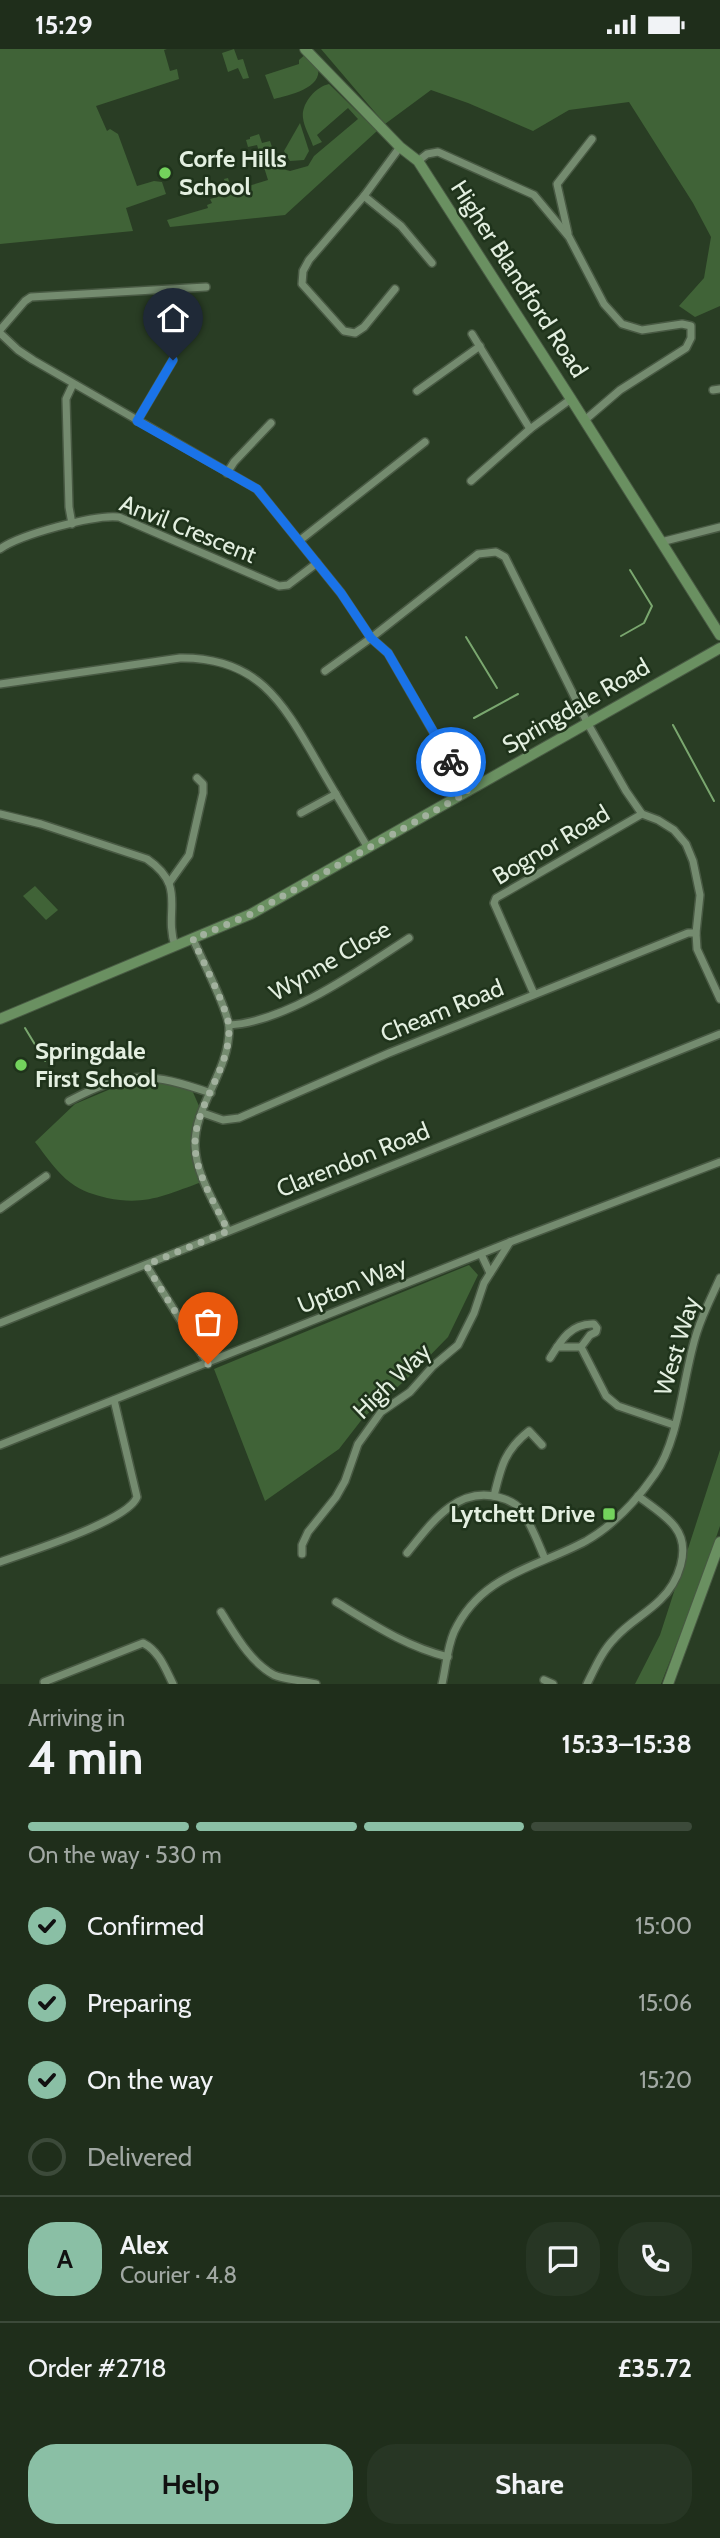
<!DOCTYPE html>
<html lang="en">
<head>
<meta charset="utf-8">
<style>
	:root { --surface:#1f2e1b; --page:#273624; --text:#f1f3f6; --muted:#a1a8a3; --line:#3c4a3a; --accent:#8abfa5 }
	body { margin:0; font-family:Cabin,sans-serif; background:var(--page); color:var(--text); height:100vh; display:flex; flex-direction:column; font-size:26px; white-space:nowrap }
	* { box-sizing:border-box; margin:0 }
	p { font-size:23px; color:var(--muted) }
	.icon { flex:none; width:38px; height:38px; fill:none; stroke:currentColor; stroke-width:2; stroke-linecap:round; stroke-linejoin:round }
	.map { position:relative; height:1635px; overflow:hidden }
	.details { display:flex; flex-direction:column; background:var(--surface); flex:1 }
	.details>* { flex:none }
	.pin { position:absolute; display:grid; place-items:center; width:60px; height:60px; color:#fff; margin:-72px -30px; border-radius:50% 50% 50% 0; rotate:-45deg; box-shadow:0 0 7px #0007 }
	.pin .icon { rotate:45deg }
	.courier { position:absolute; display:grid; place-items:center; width:70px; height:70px; margin:-35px; border:5px solid #1a73e8; border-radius:50%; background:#fff; color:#222; box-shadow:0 2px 9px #0007 }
	.head em { font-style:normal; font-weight:700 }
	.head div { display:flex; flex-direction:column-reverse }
	.head { display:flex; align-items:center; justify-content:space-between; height:119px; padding:0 28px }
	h1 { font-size:46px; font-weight:700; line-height:52px }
	.bar { display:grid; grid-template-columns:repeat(4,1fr); gap:10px 7px; align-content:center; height:84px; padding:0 28px }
	.bar i { height:9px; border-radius:5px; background:var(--line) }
	.bar .current { background:var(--accent) }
	.bar p { grid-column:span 4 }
	.line { display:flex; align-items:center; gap:18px; padding:0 28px; border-top:2px solid var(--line) }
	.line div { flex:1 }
	.round { display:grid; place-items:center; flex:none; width:74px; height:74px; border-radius:28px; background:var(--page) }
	ol { padding:0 28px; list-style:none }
	li { display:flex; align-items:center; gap:21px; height:77px }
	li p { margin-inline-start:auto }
	li .icon { padding:7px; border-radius:50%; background:var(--accent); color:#111; stroke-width:4 }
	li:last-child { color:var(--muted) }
	li i { width:38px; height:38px; border:4px solid var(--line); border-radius:50% }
	.action { display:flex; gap:14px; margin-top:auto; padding:14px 28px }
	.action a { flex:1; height:80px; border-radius:28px; background:var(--accent); color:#111; font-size:28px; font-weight:700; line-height:80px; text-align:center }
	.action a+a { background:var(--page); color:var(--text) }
	.status { display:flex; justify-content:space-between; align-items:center; height:49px; padding:0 35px; background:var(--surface); direction:ltr }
	.status svg { height:19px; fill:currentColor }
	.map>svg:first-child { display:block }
	.green { fill:#406337 }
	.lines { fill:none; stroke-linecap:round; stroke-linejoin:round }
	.stream { stroke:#7aa76f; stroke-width:2 }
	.street-casing { stroke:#485943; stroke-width:10 }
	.secondary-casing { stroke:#485943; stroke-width:12 }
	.street { stroke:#748b6f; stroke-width:7 }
	.secondary { stroke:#6a9061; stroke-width:10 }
	.done { stroke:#a2b19e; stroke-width:7; stroke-dasharray:0 12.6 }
	.route { stroke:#1a73e8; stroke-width:9 }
	.poi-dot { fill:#73d25c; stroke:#1f331b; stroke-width:2.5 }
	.labels { text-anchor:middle; stroke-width:5; stroke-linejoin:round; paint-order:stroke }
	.poi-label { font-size:24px; font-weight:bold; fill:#e3efe0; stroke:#1f331b; text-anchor:start }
	.street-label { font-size:24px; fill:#e3efe0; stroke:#1f331b }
</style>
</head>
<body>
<div class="status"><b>15:29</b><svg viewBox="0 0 49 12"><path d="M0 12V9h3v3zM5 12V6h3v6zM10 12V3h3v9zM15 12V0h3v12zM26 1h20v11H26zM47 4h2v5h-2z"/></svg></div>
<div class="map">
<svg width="720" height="1635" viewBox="0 0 720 1635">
	<rect width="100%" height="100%" fill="#293d24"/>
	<g class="green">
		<path d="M 0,0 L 167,0 L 164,1 L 170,22 L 177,20 L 179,30 L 96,57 L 107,82 L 110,80 L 118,85 L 137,137 L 154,132 L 162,133 L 166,145 L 126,159 L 133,182 L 0,195 Z"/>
		<path d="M 234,0 L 238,11 L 243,10 L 249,29 L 243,30 L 238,19 L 228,23 L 222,4 Z"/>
		<path d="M 321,0 L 720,0 L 720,257 L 695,268 L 679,257 L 704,229 L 711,188 L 693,154 L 629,53 L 569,61 L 533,82 L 468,54 L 431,41 L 385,75 Z"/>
		<path d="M 308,3 C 311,7 317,14 318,18 C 323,40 288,46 274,50 L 265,26 L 299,15 L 299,11 Z"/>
		<path d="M 329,35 L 377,82 L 285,166 L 170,178 L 167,171 L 208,159 L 207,156 L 212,154 L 210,150 L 228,145 L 224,130 L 228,129 L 232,142 L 268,131 L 257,96 L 248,98 L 246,91 L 250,90 L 250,88 L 259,85 L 262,94 L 270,92 L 279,119 L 290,122 L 308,117 L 314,107 L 358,70 L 348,59 L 317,86 L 322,93 L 313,97 C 310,88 304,78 303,69 C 301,55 315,38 329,35 Z"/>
		<path d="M 300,74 L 309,102 L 304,111 L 290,112 L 284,102 Z"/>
		<path d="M 35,837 L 58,861 L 46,871 L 23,847 Z"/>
		<path d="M 145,1031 L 192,1041 L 199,1057 C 189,1086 187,1105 202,1133 C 165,1146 146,1157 107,1149 C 95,1146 81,1142 71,1134 C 57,1124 46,1107 35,1093 L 75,1055 L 120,1036 Z"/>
		<path d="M 469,1216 L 478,1226 L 448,1288 L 411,1326 L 363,1369 L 339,1400 L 265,1452 L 214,1320 Z"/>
		<path d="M 720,1401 L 720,1477 L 703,1527 L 661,1635 L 635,1635 L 660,1586 Z"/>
	</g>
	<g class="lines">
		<g class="stream">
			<path d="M 621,587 L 644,574 L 652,557 L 630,521"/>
			<path d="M 466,588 L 497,639"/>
			<path d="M 474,669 L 518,645"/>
			<path d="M 673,676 L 714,752"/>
			<path d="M 25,979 L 45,1012"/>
		</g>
		<defs>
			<g id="street">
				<path d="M 418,112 L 427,105 L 438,103 L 534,146 L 569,188 L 604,255 L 622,275 L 642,281 L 682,275 L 691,277 L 691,289 L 686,299 L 620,341 L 585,371"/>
				<path d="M 364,147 L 401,177 L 432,214"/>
				<path d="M 568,184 L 557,135 L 592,90"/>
				<path d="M 395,240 L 364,278 L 355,284 L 344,282 L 302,235 L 303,222 L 309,211 L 364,147 L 400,98"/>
				<path d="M 0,281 L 25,252 L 31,248 L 206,238"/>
				<path d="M 0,284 L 18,301 L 33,311 L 257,440 L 341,544 L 371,589 L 388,604 L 468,743"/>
				<path d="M 472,285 L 530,380"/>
				<path d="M 713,341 L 720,340"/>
				<path d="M 417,342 L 480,297"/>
				<path d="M 137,372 L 173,311"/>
				<path d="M 227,424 L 234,413 L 271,374"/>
				<path d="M 471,432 L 530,380 L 571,350"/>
				<path d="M 72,475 L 69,458 L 66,350 L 73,335"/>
				<path d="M 299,492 L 425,393"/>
				<path d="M 661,493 L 720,478"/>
				<path d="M 0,500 C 19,486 95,465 119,468 L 279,537 L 288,536 L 317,514"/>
				<path d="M 325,622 L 371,589 L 478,505 L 496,503 L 505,508 L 588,675 L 626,742 L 642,765 L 658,771 L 674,781 L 686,795 L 693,812 L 700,846 L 696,884 L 697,900 L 720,950"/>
				<path d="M 0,635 L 180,609 C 257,608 282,652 316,711 C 333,741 351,770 368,799"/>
				<path d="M 301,764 L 336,745"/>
				<path d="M 0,765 L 41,775 L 147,810 C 188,838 163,861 175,897"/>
				<path d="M 169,834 L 189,806 L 203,744 L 203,735 L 197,729"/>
				<path d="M 193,890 C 201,909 229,962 229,979 C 230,1022 194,1056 195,1097 C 196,1126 216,1156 228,1182"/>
				<path d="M 534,945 L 494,854 L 496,849 L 642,765"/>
				<path d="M 229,976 C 287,973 361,920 409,889"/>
				<path d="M 69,1052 C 128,1021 149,1023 211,1044"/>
				<path d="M 203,1064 L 223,1071 L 239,1069 L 389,1004 L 688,884 L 696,884"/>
				<path d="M 0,1160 L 46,1127"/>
				<path d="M 481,1205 L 490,1224"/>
				<path d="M 146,1216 L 208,1315"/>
				<path d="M 0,1274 L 720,985"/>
				<path d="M 557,1298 L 581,1298"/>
				<path d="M 550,1309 C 561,1291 571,1274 594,1275 L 597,1279 L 596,1283 L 590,1286 L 581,1298 L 606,1347 L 618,1357 L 674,1376"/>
				<path d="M 0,1396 L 510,1193 L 720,1113"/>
				<path d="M 494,1447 C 501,1417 505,1401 529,1382 L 542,1396"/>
				<path d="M 407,1504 C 430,1476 456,1437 498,1448 C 506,1450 516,1454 521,1461 C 532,1476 538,1494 545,1510"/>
				<path d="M 302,1505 L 302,1496 L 308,1483 L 336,1448 L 345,1432 L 358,1395 L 381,1363 L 410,1343 L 433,1317 L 458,1296 L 474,1264 L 484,1234 L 510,1193"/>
				<path d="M 0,1513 C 27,1503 128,1472 137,1448 L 114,1351"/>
				<path d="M 336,1553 C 374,1576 405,1597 448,1608"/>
				<path d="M 221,1563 C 235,1585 250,1613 274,1626 C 282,1630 305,1632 316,1635"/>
				<path d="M 544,1631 L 553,1635"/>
				<path d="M 44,1633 L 143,1594 C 159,1602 165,1619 173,1635"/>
				<path d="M 442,1635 C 446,1618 447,1599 454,1583 C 481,1525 536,1519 586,1492 C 614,1476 637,1451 655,1425 C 680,1390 683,1325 697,1283 C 703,1264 712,1247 720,1229"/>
				<path d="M 587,1635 C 595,1619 602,1602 615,1589 C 628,1574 646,1565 660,1551 C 678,1534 692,1500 675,1478 C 666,1466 651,1457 638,1447"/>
			</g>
			<g id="secondary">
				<path d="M 305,0 L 400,98 L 418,112 L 571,350 L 720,586"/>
				<path d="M 0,970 L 251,865 L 720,599"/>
				<path d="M 668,1635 L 720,1493"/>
			</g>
		</defs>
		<use href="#street" class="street-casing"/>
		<use href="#secondary" class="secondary-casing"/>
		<use href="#street" class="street"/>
		<use href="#secondary" class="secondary"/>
	</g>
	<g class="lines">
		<path class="done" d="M 208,1315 L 146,1216 L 228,1182 C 216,1156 196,1126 195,1097 C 194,1056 230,1022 229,979 C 229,962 201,909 193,890 L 251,865 L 468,743 L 451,713"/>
		<path class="route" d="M 173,311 L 137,372 L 257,440 L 341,544 L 371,589 L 388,604 L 451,713"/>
	</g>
	<g class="poi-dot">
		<circle cx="165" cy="124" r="7"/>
		<circle cx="21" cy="1016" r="7"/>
		<rect x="602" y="1458" width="14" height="14" rx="3.5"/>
	</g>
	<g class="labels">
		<g class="poi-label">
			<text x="179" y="118">Corfe Hills<tspan x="179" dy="28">School</tspan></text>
			<text x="35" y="1010">Springdale<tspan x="35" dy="28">First School</tspan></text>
			<text x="595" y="1473" text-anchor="end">Lytchett Drive</text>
		</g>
		<g class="street-label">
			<text transform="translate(519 230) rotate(57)" y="8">Higher Blandford Road</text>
			<text transform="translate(188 480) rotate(22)" y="8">Anvil Crescent</text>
			<text transform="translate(576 657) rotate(-30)" y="8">Springdale Road</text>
			<text transform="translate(551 796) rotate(-31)" y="8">Bognor Road</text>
			<text transform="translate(330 912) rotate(-30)" y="8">Wynne Close</text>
			<text transform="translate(442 962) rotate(-22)" y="8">Cheam Road</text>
			<text transform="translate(353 1111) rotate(-22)" y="8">Clarendon Road</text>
			<text transform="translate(352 1236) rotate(-22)" y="8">Upton Way</text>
			<text transform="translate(677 1297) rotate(-73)" y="8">West Way</text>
			<text transform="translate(392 1332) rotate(-44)" y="8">High Way</text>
		</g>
	</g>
</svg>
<div class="pin" style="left:208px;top:1315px;background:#ea580c"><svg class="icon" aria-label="bag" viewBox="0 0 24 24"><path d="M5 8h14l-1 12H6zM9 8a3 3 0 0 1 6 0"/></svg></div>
<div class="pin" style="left:173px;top:311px;background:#1f2937"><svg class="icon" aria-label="home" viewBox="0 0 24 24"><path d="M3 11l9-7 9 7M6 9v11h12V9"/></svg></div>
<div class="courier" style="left:451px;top:713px"><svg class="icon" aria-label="bike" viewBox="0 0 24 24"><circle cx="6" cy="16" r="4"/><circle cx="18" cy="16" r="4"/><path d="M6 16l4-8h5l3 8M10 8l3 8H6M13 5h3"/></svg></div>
</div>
<section class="details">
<div class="head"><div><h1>4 min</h1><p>Arriving in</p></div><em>15:33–15:38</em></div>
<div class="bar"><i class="current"></i><i class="current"></i><i class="current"></i><i></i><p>On the way · 530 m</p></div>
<ol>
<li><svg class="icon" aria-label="check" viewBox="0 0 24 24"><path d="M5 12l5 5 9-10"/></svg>Confirmed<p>15:00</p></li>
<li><svg class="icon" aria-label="check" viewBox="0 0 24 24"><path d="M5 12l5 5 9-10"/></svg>Preparing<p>15:06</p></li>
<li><svg class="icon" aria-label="check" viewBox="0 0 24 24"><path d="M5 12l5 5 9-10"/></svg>On the way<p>15:20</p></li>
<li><i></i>Delivered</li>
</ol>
<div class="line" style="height:126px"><b class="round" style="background:var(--accent);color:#111">A</b><div><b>Alex</b><p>Courier · 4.8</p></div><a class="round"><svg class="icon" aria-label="chat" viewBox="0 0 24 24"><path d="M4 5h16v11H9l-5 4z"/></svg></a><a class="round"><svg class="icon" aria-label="phone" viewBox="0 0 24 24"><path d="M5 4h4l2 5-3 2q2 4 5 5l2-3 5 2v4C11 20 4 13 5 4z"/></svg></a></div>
<div class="line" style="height:91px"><div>Order #2718</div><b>£35.72</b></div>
<div class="action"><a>Help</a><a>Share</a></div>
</section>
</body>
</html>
